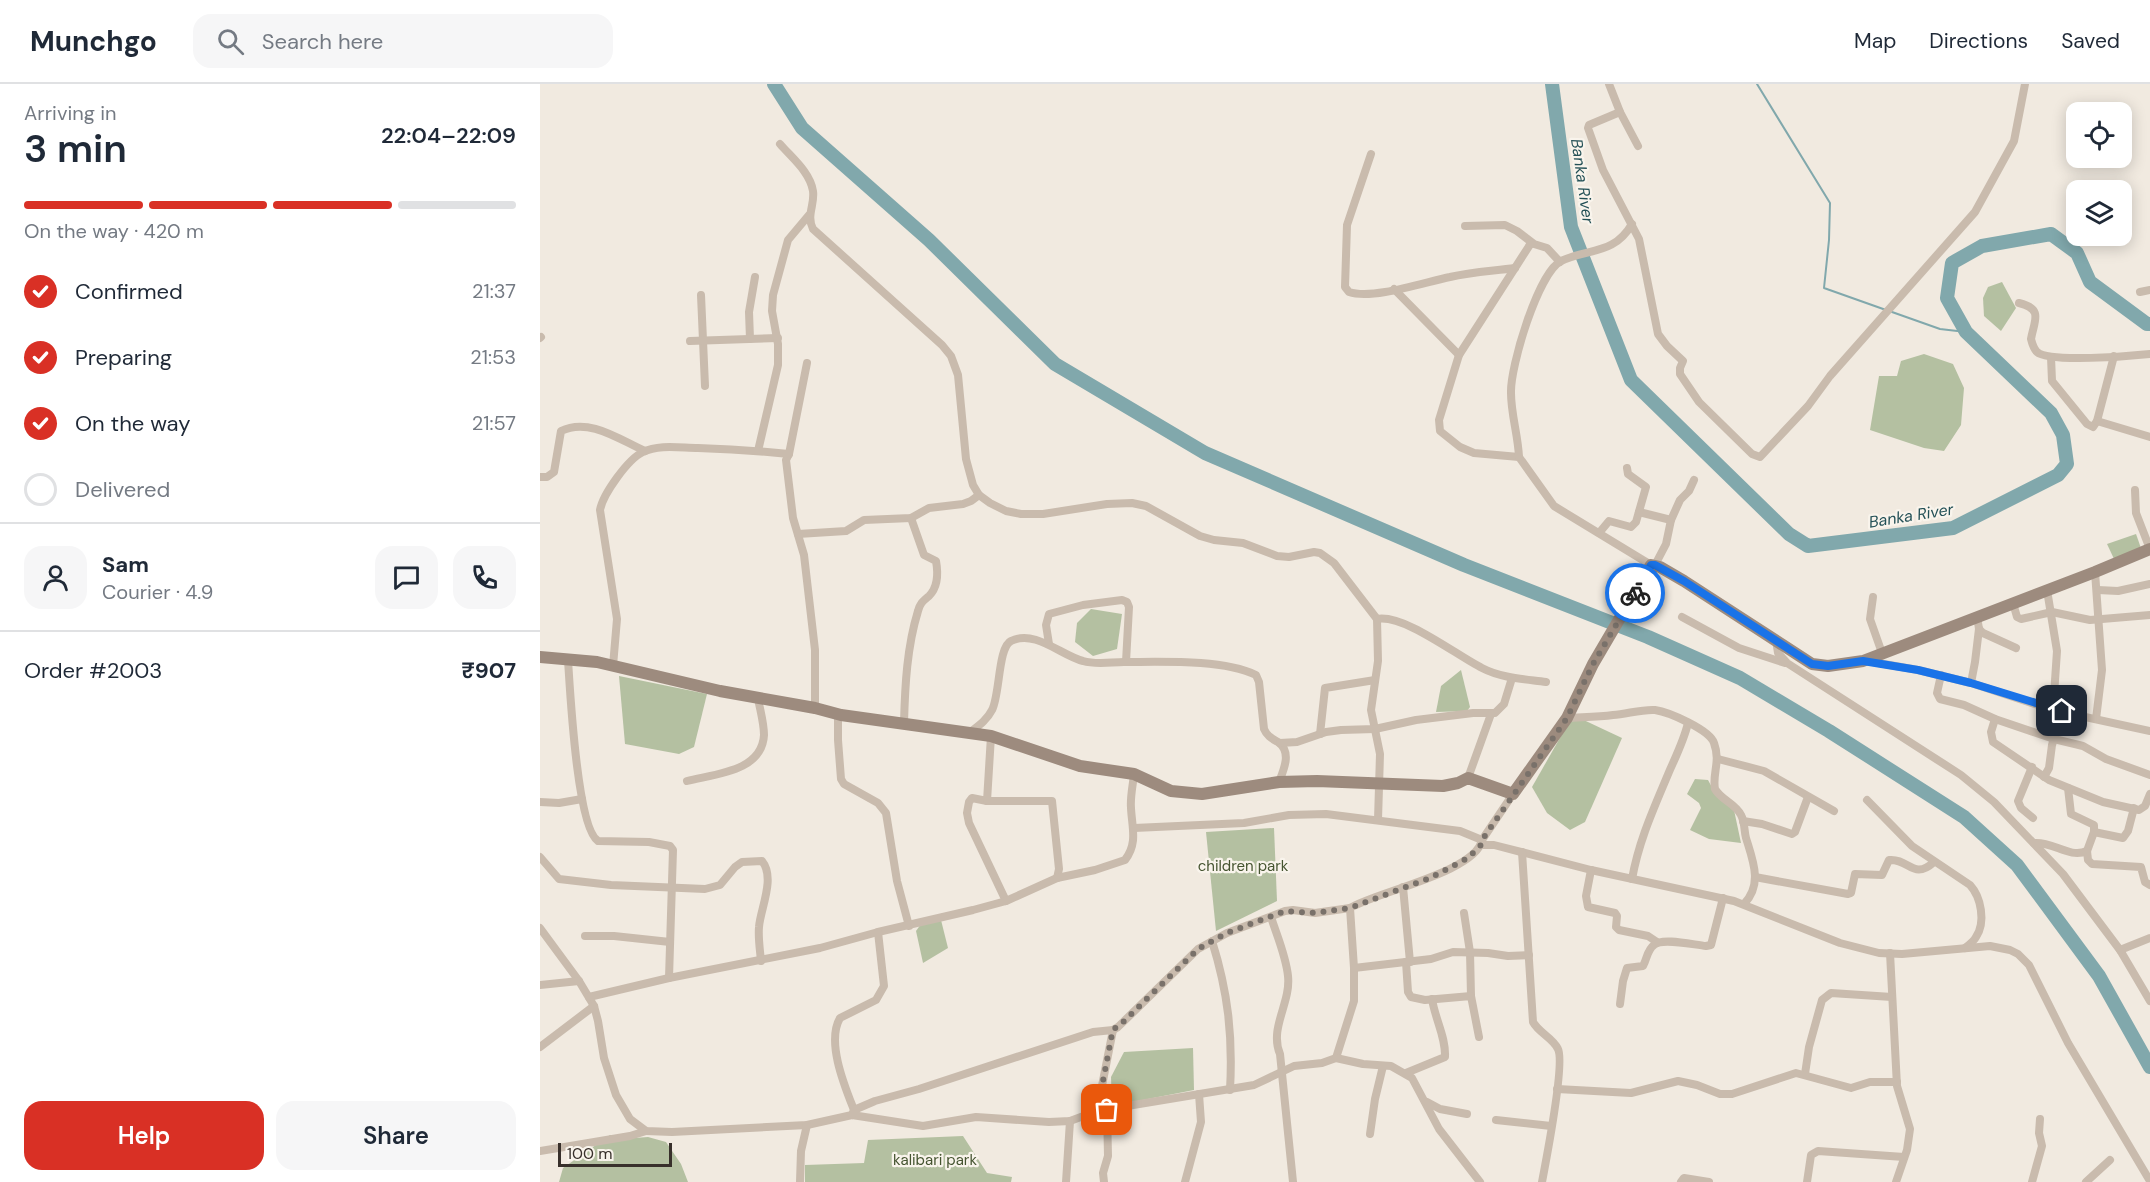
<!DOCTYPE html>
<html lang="en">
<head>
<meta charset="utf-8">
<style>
	:root { --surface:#fff; --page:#f6f6f7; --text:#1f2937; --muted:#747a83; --line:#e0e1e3; --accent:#d93025 }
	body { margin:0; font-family:"DM Sans",sans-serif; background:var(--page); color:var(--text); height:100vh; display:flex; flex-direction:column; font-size:22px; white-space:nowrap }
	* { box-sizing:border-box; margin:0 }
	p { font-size:20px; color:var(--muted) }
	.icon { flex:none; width:33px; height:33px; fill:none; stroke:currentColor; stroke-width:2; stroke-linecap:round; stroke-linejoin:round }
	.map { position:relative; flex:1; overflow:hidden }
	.sheet { display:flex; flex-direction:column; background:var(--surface); width:540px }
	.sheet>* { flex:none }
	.fabs { position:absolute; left:1526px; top:18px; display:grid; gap:12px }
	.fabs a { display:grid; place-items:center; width:66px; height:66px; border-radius:12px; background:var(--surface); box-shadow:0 3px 15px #0003; font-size:30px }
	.scale { position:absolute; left:18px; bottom:15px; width:114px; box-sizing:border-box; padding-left:6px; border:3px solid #38302b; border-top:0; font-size:16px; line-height:21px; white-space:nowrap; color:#38302b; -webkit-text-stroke:4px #f9f4ec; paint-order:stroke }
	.pin { position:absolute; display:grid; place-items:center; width:51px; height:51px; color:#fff; margin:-26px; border-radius:12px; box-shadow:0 3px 9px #0006 }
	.courier { position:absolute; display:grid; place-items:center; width:60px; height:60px; margin:-30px; border:4px solid #1a73e8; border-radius:50%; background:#fff; color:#222; box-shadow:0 2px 8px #0007 }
	.summary em { font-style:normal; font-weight:600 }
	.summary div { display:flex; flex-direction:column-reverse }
	.summary { display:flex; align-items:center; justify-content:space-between; height:102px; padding:0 24px }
	h1 { font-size:39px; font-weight:600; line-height:45px }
	.bar { display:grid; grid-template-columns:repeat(4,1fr); gap:9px 6px; align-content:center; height:72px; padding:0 24px }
	.bar i { height:8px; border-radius:4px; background:var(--line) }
	.bar .on { background:var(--accent) }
	.bar p { grid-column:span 4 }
	.line { display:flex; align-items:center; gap:15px; padding:0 24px; border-top:2px solid var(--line) }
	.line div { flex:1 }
	.round { display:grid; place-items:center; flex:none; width:63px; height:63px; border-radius:18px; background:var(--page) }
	ol { padding:0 24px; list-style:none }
	li { display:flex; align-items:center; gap:18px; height:66px }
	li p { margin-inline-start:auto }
	li .icon { padding:6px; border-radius:50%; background:var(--accent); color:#fff; stroke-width:4 }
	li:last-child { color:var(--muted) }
	li i { width:33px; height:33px; border:3px solid var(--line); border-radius:50% }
	.primary-button { display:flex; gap:12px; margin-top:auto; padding:12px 24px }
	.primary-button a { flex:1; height:69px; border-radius:18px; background:var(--accent); color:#fff; font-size:24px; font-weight:600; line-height:69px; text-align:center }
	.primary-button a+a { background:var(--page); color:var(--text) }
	header { display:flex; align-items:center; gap:36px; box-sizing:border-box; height:84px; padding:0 30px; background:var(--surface); border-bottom:2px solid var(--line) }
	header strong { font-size:28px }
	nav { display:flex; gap:33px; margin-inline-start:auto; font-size:21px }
	.search { width:420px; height:54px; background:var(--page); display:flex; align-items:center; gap:15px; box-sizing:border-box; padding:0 21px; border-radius:18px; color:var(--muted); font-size:22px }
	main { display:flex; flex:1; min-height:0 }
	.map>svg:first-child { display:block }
	.green { fill:#b4c0a1 }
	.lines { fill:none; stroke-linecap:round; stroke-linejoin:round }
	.stream { stroke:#81a8ac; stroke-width:2 }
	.river { stroke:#81a8ac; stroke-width:14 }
	.minor { stroke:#c9bbad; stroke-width:8 }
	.secondary { stroke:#9d8b7e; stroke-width:12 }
	.done { stroke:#79716a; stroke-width:6; stroke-dasharray:0 10.8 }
	.route { stroke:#1a73e8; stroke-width:8 }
	.labels { text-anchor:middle; stroke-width:4.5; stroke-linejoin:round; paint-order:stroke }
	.park-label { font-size:15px; fill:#455430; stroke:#f9f4ec }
	.water-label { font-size:16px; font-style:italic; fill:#235056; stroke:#f9f4ec }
</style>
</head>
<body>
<header>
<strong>Munchgo</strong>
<div class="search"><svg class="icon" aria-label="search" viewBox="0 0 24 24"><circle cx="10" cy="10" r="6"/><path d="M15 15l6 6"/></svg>Search here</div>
<nav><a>Map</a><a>Directions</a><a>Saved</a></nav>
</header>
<main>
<section class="sheet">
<div class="summary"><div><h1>3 min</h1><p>Arriving in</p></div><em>22:04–22:09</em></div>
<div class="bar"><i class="on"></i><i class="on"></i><i class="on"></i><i></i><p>On the way · 420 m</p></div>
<ol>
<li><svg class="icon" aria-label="check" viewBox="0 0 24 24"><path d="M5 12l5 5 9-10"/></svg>Confirmed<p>21:37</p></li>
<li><svg class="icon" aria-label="check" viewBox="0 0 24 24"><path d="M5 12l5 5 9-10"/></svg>Preparing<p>21:53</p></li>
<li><svg class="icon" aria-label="check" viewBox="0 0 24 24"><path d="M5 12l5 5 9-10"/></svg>On the way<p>21:57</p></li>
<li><i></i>Delivered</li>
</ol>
<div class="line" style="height:108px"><a class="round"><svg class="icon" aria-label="person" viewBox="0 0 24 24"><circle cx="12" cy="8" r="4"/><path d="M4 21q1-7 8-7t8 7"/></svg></a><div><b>Sam</b><p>Courier · 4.9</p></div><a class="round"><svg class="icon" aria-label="chat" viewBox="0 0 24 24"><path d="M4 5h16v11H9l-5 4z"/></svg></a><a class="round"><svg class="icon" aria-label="phone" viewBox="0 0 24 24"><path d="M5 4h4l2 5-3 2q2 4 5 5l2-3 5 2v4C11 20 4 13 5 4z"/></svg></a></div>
<div class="line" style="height:78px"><div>Order #2003</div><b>₹907</b></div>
<div class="primary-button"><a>Help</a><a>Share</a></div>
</section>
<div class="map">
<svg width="1610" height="1098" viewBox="0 0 1610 1098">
	<rect width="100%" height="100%" fill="#f1eae0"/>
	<g class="green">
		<path d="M 1462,198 L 1476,224 L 1461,247 L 1444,232 L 1443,214 L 1448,203 Z"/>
		<path d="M 1384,270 L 1413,280 L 1424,304 L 1421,341 L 1404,367 L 1384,364 L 1330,346 L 1339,292 L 1357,292 L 1361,277 Z"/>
		<path d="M 1596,450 L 1602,467 L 1575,477 L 1567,460 Z"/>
		<path d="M 551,525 L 582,530 L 577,565 L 553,572 L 535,558 L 537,539 Z"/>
		<path d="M 921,586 L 930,623 L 927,627 L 896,628 L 901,602 Z"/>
		<path d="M 79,592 L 167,610 L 154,663 L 139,670 L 85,660 Z"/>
		<path d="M 1033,631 L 1082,654 L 1045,738 L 1030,746 L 1007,729 L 992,703 Z"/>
		<path d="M 1155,695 L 1168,696 L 1175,709 L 1194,726 L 1201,759 L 1169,755 L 1150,746 L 1161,724 L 1159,719 L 1147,710 Z"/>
		<path d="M 734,744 L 737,817 L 676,847 L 666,748 Z"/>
		<path d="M 401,836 L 408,864 L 383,879 L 376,847 L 381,840 Z"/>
		<path d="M 653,964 L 654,1006 L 572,1022 L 571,993 L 584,968 Z"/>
		<path d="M 70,1051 L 81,1055 L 108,1053 L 126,1058 L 141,1080 L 148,1098 L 19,1098 L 23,1084 Z"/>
		<path d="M 423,1052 L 447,1089 L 472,1093 L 471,1098 L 265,1098 L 265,1081 L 324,1079 L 328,1056 Z"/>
	</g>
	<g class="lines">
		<g class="stream">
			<path d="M 1217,0 L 1290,119 L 1289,156 L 1284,204 L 1346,226"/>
			<path d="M 1352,228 L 1400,245 L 1426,248"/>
		</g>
		<g class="river">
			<path d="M 234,0 L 262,44 L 389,156 L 515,280 L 665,369 L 924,481 L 1108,553 L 1200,594 L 1289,647 L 1424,733 L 1477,781 L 1559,892 L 1610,983"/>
			<path d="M 1012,0 L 1031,143 L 1091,296 L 1249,450 L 1268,462 L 1413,444 L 1518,391 L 1527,380 L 1523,351 L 1511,329 L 1426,248 L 1407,214 L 1412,179 L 1442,162 L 1511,150 L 1537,169 L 1550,198 L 1607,240 L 1610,240"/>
		</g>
		<g class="minor">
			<path d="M 1069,0 L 1080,28 L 1098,62"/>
			<path d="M 1080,28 L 1049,41 L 1048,44 L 1063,86 L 1099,155 L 1118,250 L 1127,262 L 1143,277 L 1140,284 L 1140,290 L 1159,318 L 1212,370 L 1220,373 L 1268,322 L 1290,292 L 1435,128 L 1474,57 L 1485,0"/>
			<path d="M 240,60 C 252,74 270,88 273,107 C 275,121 266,131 273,145 L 402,261 L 411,272 L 418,291 L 426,375 L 433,401 L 439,411 L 450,419 L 466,427 L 481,430 L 503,430 L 567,420 L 592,419 L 606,422 L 660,452 L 674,456 L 703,459 L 737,472 L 749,473 L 774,468 L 780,469 L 794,479 L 837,535 L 838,577 L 831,626 L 840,670 L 838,736"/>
			<path d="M 831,70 L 807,141 L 805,203 L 809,208 C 833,216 885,198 910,193 C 931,188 953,187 975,184"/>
			<path d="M 925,142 L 965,141 L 977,147 L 994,160 L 1007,164 L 1020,178"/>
			<path d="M 991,159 L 919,271 L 899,336 L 900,347 L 920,363 L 934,369 L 979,373 L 1014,422 L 1111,481"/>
			<path d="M 854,205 L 919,271"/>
			<path d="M 1600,208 L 1610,206"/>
			<path d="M 161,211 L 165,302"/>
			<path d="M 1479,219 C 1504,225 1494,237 1491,255 C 1492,259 1494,265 1497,268 C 1509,279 1591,272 1610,270"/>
			<path d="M 0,254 L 1,253"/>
			<path d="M 210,255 L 209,228 L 215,193"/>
			<path d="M 150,257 L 238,254"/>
			<path d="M 1511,273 L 1512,297 L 1547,340 L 1553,343 L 1557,337 L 1574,272"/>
			<path d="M 267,279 L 249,370 L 246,376 L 253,434 L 264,471 L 275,566 L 275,624"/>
			<path d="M 1557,337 L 1610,353"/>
			<path d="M 218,367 L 238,281 L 238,260 L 232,227 L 233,211 L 248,156 L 269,131"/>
			<path d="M 979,373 C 978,351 971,330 971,309 C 970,283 998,189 1021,177 C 1049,164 1074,171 1092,140"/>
			<path d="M 0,393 L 7,393 L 14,388 L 21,347 C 49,333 80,356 105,367"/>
			<path d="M 1595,406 L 1596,429 L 1610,465"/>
			<path d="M 1099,428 L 1131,436 L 1140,416 L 1149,407 L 1154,396"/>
			<path d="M 1059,449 L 1069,437 L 1091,443 L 1096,438 L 1106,403 L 1088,390 L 1087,384"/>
			<path d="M 258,450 L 306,447 L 324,436 L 371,434 L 389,424 L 423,420 L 431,417 L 439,411"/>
			<path d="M 1115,481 L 1126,460 L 1131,436"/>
			<path d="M 1555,488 L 1562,586 L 1556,635"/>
			<path d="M 1507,506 L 1517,567 L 1513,626"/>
			<path d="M 1558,506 L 1578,507 L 1610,500"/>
			<path d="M 1333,513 L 1330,535 L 1342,569"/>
			<path d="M 1473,519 L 1477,533 L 1481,535 L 1512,528 L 1550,536 L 1610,531"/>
			<path d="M 1437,532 L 1439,545 L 1443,549 L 1476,564"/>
			<path d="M 1142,533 L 1199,564 L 1245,579"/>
			<path d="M 837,535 C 864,530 916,571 942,584 C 961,594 984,595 1006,598"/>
			<path d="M 1236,556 L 1238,569 L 1247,579 L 1421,691 L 1454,718 L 1523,790 L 1580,866 L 1610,917"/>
			<path d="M 509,560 L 506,541 L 509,530 L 543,521 L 582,516 L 587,518 L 589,523 L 586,578"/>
			<path d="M 28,576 C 30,605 37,744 58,757 L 109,758 L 130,762 L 133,766 L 129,894"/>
			<path d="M 1327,577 L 1378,586 L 1431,599 L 1513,626 L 1610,647"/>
			<path d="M 73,582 L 77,535 L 60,426 C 63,410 88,375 103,368 C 119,360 141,364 158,364 C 188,365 219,367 249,370"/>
			<path d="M 1401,591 L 1397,609 L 1400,615 L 1424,621 L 1455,635 L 1514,655 L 1543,662 L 1566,675 L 1610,691"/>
			<path d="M 1431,599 L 1435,578 L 1439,545"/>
			<path d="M 298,630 L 298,656 L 301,695 L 304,700 L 338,719 L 346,729 L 357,797 L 369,842"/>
			<path d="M 1027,634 C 1043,633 1058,633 1073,631 C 1087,630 1102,625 1115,626 C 1129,628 1170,646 1174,659 C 1181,678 1172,689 1175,705 C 1181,716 1195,719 1201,731 C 1205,738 1204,747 1206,754 C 1213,777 1223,800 1204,820"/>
			<path d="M 1455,635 L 1451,648 L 1453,658 L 1509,696 L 1563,718 L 1599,726 L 1605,722 L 1610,710"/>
			<path d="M 364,639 C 365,601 367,563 378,527 C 380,519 383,517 389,512 C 398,503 398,488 396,477 L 384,471 L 371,434"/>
			<path d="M 429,649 C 438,642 447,636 452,626 C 460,611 458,563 471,557 C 495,545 522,572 543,577 C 556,581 571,578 584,578 C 622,578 682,575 716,591 L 719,598 L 724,645 C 727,652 731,654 738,658 C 752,668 744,685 739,698"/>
			<path d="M 780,650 L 785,604 L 835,596"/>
			<path d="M 451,652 L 447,717 L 432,714 L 429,718 L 427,729 L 429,739 L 466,817"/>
			<path d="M 740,659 L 757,658 L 786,648 L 801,646 L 835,645 L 876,636 L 933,629 L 955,629 L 964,620 L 972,594"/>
			<path d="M 1178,675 L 1224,687 L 1294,727"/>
			<path d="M 1492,683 L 1478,717 L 1481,724 L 1493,734"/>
			<path d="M 1504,693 L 1509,684 L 1512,661 L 1522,627"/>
			<path d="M 928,694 L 951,630"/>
			<path d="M 147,697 C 174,690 222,688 224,651 C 224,639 220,626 218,614"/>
			<path d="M 1327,716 L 1372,762 L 1430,801 C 1441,813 1446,838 1436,853 C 1434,857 1429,861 1425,864"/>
			<path d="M 447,717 L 512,717 L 519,785 L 517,794"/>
			<path d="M 0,718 L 19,719 L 42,715"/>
			<path d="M 1203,737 L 1222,740 L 1252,750 L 1255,748 L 1268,713"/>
			<path d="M 594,744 L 704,739 L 749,731 L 786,730 L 920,747 L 942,756"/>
			<path d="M 1554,748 L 1583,754 L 1588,747 L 1594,724"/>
			<path d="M 1494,759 C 1513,757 1529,775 1547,767 L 1554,748 L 1554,741 L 1531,730 L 1528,704"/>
			<path d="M 941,761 L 954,761 L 1051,786 L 1194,817 L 1300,859 L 1339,869 L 1362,870 L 1450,862 L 1470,866 L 1478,870 L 1489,881 L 1528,959 L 1610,1097"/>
			<path d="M 1547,767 L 1548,776 L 1552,780 L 1601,783 L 1605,798 L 1610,801"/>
			<path d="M 982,768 L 993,938 C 999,949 1013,954 1018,965 C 1025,979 1006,1077 1002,1098"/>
			<path d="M 0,773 L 19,795 L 71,801 L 165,805 L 180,801 L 195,783 L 202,778 L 222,777 C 236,794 220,826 219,843 C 218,854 220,866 221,877"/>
			<path d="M 1051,786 L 1046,812 L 1048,823 L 1075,829 L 1077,832 L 1076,843 L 1079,846 L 1108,852 L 1117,858"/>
			<path d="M 1215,793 L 1308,810 L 1311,809 L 1315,790 L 1342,791 L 1349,776 C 1369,774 1373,797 1394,778"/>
			<path d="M 1092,795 C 1099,756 1114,724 1129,688 C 1136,672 1144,656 1148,639"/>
			<path d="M 863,803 L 870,878"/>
			<path d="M 924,829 L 930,868 L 931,912"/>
			<path d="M 731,833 C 737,852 746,872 748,892 C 751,919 729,944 740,970 L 753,1098"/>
			<path d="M 0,844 L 39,897 L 54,922 L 58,937 L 64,974 L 76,1011 L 90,1035 L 106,1047 L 132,1048 L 267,1041 L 312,1031 L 383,1042 L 436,1033 L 509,1038 L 530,1037 L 557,1027 L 714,1001 L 754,982 L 782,979 L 796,974 L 814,917 L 814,884 L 810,824 C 836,808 936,788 942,756 L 973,710"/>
			<path d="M 45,852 L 74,852 L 130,858"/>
			<path d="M 672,857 C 688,908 693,952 690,1006"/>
			<path d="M 1580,866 L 1610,854"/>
			<path d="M 1350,869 L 1357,1002 L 1370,1045 L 1367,1066 L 1356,1098"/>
			<path d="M 866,878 L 868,908 L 871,913 L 885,916 L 931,912 L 939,953"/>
			<path d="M 814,884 L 891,875 L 913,868 L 948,869 L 968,872 L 989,871"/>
			<path d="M 0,901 L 39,897"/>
			<path d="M 49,913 L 129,894 L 280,864 L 338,848 L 433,826 L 466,817 L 517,794 L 555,786 L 585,776 C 598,759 592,744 591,724 C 590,713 593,701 594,690"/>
			<path d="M 1080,920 L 1083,897 L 1087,884 L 1103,882 C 1107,875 1107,866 1114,861 C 1122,853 1154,861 1166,862 L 1171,861 L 1183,814"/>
			<path d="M 0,963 L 54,922"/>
			<path d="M 796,974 L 823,980 L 851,982 L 872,994 L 899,1045 L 940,1098"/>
			<path d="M 866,989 L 905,973 C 906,953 895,935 892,915"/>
			<path d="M 1265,990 L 1269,963 L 1282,916 L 1291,909 L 1352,913"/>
			<path d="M 1017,1005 L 1091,1009 L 1138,997 L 1157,1001 L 1180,1010 L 1192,1010 L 1256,989 L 1311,1004 L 1330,998 L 1357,998"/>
			<path d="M 887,1018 L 900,1025 L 927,1030"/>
			<path d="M 314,1026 C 305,1003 286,958 300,934 L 336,916 L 344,902 L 338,848"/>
			<path d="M 557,1027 L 573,946 L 578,943 L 658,865 L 687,849 L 745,827 L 753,826 L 775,829 L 810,824"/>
			<path d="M 312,1031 L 314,1026 L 335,1017 L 379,1005 L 553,948 L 573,946"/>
			<path d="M 956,1036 L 1011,1042"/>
			<path d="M 830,1050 L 835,1015 L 843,982"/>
			<path d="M 0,1067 L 90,1052 L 106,1047"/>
			<path d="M 260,1098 L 261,1067 L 267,1041"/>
			<path d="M 526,1098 L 530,1037"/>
			<path d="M 564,1098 L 563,1089 L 568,1072 L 567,1026"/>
			<path d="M 645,1098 L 661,1038 L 659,1010"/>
			<path d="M 1141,1098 L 1144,1094 L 1169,1098"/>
			<path d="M 1267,1098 L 1271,1071 L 1278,1067 L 1364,1073"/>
			<path d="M 1492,1098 L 1502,1062 L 1499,1049 L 1500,1035"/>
			<path d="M 1546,1098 L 1570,1076"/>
		</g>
		<path class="secondary" d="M 0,573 L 57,578 L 180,607 L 275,624 L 301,631 L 451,652 L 540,682 L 594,690 L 631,707 L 662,710 L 739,698 L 777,697 L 903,702 L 918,699 L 928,694 L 973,710 L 1027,634 L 1053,580 L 1111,481 L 1120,483 L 1144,497 L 1272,580 L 1288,582 L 1323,577 L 1555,488 L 1610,465"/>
	</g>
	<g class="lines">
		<path class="done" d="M 567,1026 L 557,1028 L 573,945 L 578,943 L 658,865 L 687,849 L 745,827 L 775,829 L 810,824 L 890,794 L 928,774 L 941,761 L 942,756 L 1027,634 L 1053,580 L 1095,509"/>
		<path class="route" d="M 1095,509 L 1111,481 L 1115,481 L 1144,497 L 1272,580 L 1288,582 L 1323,577 L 1378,586 L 1431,599 L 1522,627"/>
	</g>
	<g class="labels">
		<g class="park-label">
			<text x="703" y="787">children park</text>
			<text x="395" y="1081">kalibari park</text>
		</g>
		<g class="water-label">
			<text transform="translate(1043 97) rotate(82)" y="6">Banka River</text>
			<text transform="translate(1371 431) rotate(-9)" y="6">Banka River</text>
		</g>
	</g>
</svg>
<div class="fabs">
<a><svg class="icon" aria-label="locate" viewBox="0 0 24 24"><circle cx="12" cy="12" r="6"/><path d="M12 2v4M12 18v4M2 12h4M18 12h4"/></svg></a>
<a><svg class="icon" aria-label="layers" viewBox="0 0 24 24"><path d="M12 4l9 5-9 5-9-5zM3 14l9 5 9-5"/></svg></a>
</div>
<div class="scale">100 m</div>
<div class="pin" style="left:567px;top:1026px;background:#ea580c"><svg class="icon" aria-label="bag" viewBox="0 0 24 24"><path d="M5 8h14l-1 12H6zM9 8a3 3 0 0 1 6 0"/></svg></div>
<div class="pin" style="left:1522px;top:627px;background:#1f2937"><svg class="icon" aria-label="home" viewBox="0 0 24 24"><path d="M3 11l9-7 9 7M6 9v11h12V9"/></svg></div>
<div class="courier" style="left:1095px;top:509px"><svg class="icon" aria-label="bike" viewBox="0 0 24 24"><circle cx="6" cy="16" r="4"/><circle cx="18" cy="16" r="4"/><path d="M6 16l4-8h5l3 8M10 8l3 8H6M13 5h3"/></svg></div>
</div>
</main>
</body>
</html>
